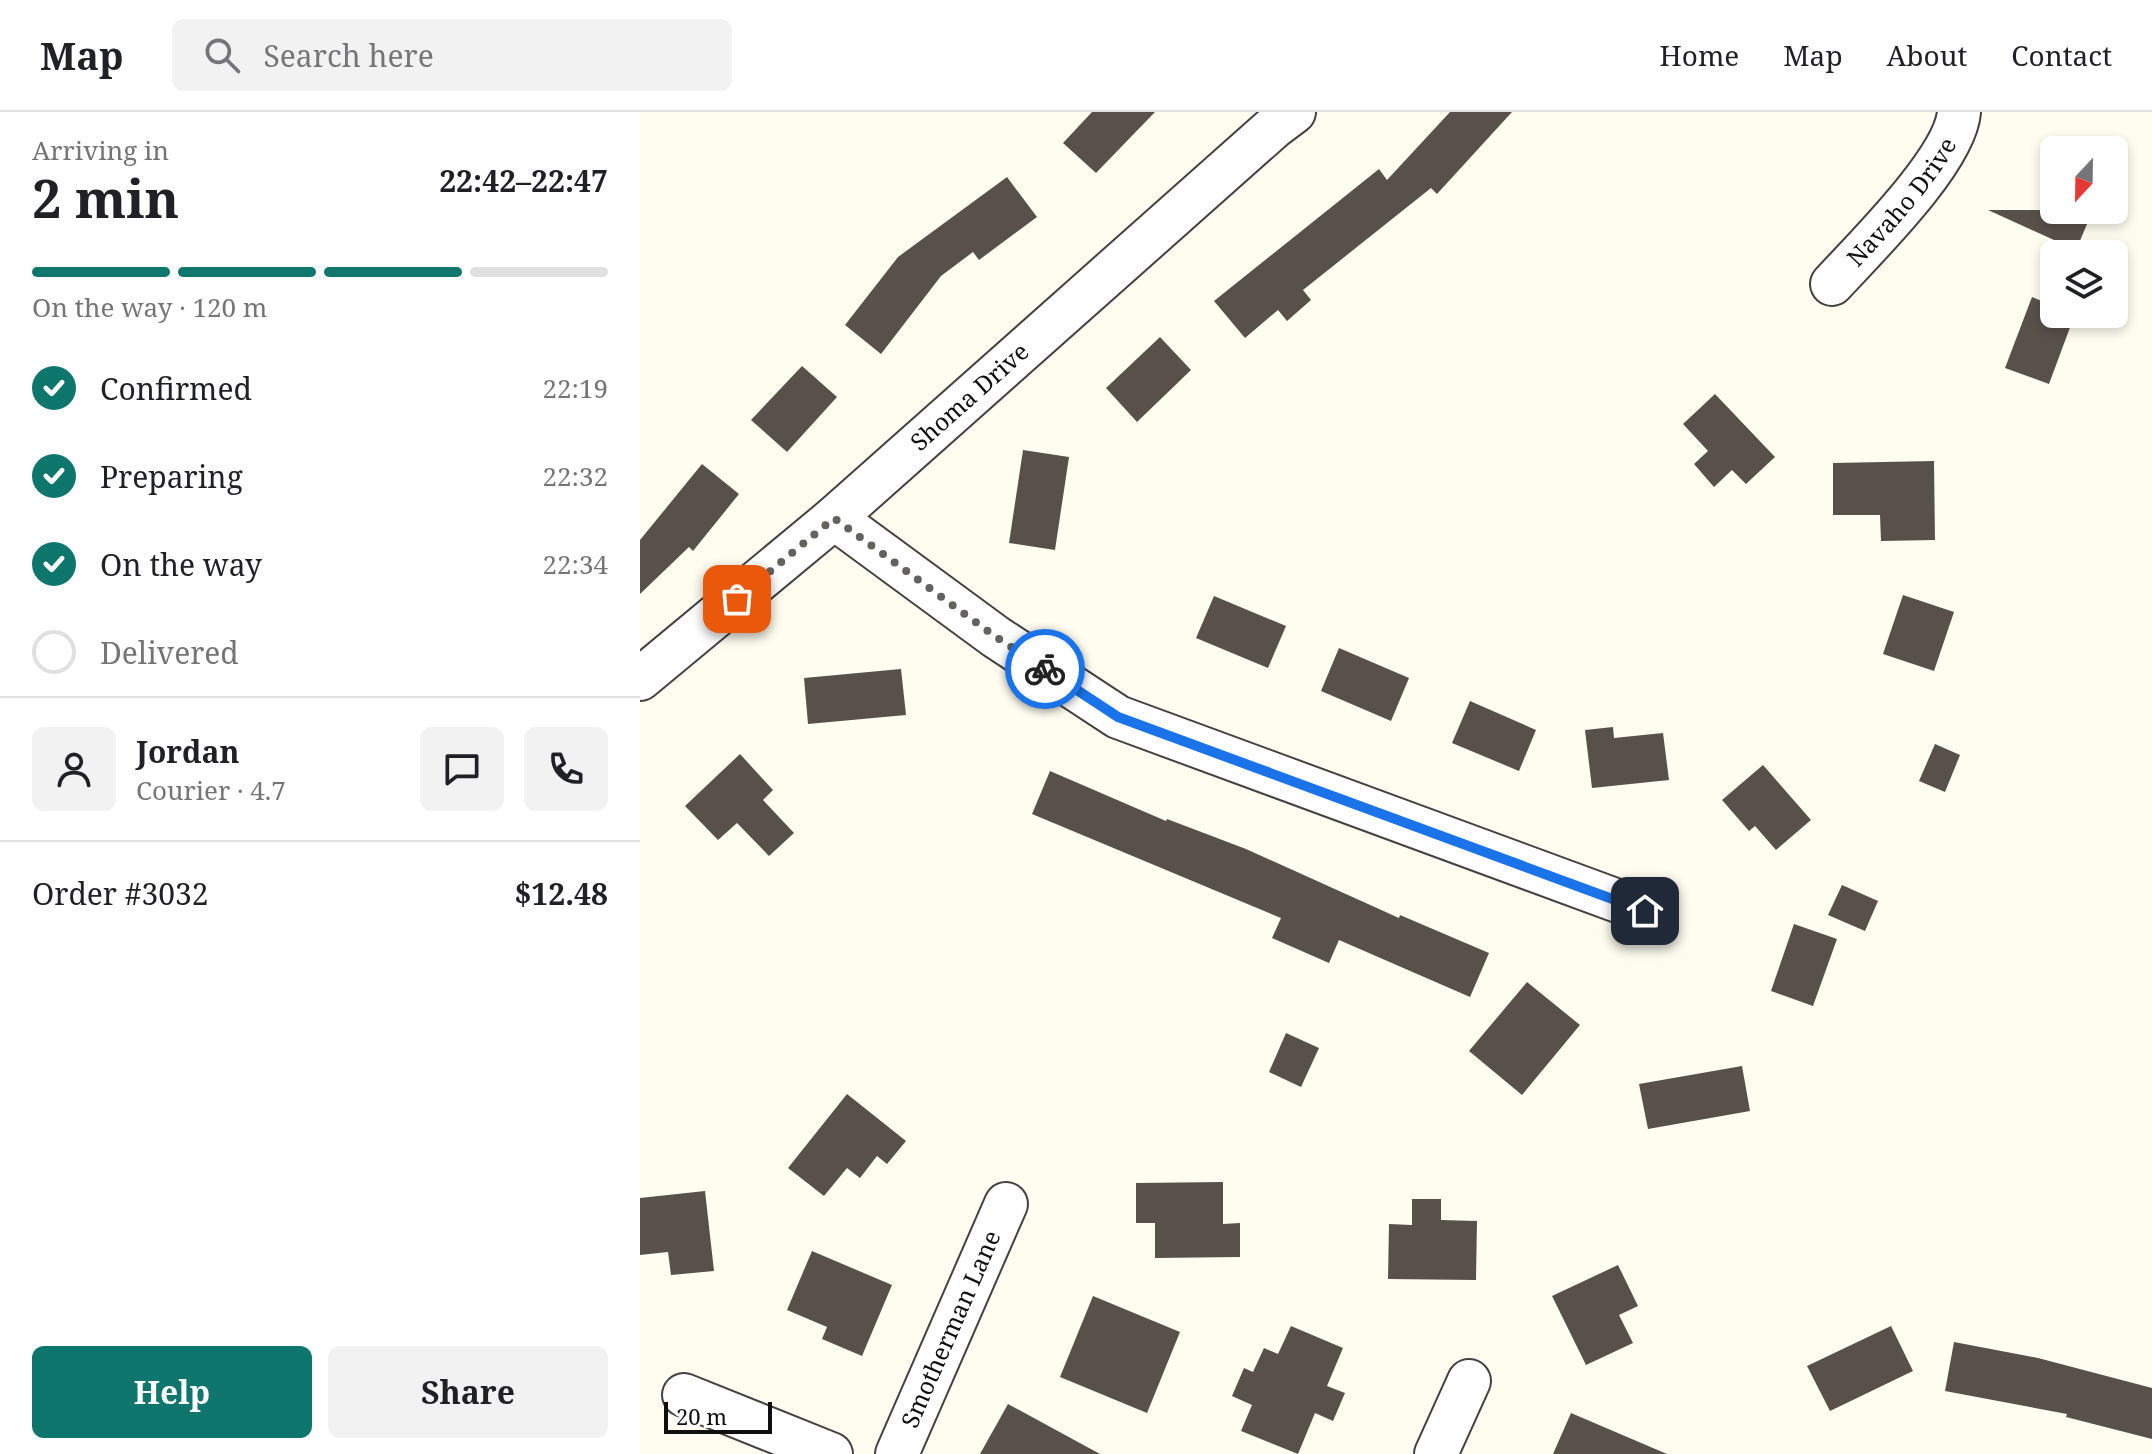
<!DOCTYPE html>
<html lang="en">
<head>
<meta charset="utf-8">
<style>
	:root { --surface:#fff; --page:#f2f2f2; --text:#202124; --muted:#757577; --line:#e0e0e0; --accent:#0f766e }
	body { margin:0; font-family:"Noto Serif",serif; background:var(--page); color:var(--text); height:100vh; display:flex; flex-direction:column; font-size:30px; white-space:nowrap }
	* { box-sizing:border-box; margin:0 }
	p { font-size:26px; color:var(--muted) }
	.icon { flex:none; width:44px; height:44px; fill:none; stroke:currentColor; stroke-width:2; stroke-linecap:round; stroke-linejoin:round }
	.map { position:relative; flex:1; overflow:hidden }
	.panel { display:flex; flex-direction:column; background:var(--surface); width:640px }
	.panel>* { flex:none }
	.needle { width:52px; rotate:202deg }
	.fabs { position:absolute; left:1400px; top:24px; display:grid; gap:16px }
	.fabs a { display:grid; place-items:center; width:88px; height:88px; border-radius:12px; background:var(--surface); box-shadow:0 4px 12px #0003; font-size:40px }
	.scale { position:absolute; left:24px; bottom:20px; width:108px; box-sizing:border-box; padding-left:8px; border:4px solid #0f0f0f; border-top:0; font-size:22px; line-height:28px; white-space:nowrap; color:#0f0f0f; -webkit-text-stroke:6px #fff; paint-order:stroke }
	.pin { position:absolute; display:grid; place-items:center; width:68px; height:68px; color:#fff; margin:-34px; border-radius:16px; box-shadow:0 4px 12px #0006 }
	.courier { position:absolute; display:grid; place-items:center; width:80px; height:80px; margin:-40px; border:6px solid #1a73e8; border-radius:50%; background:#fff; color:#222; box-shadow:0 2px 10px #0007 }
	.summary em { font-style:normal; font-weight:700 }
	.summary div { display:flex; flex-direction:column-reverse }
	.summary { display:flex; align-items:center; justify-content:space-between; height:136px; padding:0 32px }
	h1 { font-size:52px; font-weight:700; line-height:60px }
	.bar { display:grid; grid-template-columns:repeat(4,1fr); gap:12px 8px; align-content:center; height:96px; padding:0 32px }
	.bar i { height:10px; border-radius:6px; background:var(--line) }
	.bar .current { background:var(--accent) }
	.bar p { grid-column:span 4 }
	.line { display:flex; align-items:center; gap:20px; padding:0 32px; border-top:2px solid var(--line) }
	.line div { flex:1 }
	.round { display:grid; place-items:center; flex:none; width:84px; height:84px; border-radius:12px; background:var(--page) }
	ol { padding:0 32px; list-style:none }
	li { display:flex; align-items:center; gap:24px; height:88px }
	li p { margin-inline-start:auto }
	li .icon { padding:8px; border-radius:50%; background:var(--accent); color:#fff; stroke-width:4 }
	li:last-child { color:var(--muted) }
	li i { width:44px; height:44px; border:4px solid var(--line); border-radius:50% }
	.cta { display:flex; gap:16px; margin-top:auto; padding:16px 32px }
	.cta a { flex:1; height:92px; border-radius:12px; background:var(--accent); color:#fff; font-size:32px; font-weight:700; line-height:92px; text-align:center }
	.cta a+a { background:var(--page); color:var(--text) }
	header { display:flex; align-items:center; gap:48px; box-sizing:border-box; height:112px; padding:0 40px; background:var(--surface); border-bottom:2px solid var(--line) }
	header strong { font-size:38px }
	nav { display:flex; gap:44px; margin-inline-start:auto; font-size:28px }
	.search { width:560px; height:72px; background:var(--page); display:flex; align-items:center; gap:20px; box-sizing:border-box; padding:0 28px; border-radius:12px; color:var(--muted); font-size:30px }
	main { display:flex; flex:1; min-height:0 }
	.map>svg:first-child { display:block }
	.building { fill:#58514a }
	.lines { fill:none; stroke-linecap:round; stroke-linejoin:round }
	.minor-casing { stroke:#424242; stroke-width:46 }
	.minor { stroke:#fff; stroke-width:42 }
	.done { stroke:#63625e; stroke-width:8; stroke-dasharray:0 14.4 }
	.route { stroke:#1a73e8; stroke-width:10 }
	.labels { text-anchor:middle; stroke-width:8; stroke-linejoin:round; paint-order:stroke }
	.street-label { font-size:24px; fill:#0f0f0f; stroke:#fff }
</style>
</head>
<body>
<header>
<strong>Map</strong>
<div class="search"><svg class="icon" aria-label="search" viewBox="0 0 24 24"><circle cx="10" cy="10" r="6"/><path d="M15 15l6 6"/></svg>Search here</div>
<nav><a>Home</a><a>Map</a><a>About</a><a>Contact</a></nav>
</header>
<main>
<section class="panel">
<div class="summary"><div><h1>2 min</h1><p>Arriving in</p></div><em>22:42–22:47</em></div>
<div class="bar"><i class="current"></i><i class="current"></i><i class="current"></i><i></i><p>On the way · 120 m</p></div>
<ol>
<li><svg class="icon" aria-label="check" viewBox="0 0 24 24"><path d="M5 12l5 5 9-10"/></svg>Confirmed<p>22:19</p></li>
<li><svg class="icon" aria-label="check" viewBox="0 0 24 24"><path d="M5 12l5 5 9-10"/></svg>Preparing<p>22:32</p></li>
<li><svg class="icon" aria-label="check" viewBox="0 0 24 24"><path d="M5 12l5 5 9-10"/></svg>On the way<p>22:34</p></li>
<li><i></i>Delivered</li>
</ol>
<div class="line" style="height:144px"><a class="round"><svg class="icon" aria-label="person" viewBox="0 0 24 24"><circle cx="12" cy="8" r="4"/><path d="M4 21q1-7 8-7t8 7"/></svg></a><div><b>Jordan</b><p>Courier · 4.7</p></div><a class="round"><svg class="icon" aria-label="chat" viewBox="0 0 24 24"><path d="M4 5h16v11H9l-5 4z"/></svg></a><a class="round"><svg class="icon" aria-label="phone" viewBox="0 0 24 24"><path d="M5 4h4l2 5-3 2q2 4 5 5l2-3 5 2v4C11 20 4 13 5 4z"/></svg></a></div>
<div class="line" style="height:104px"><div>Order #3032</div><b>$12.48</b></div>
<div class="cta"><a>Help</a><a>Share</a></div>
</section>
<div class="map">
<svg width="1512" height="1342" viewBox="0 0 1512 1342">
	<rect width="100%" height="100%" fill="#fffdf0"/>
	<g class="building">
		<path d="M 452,0 L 515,0 L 456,61 L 423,31 Z"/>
		<path d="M 810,0 L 872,0 L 797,82 L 791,76 L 663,178 L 671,188 L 647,209 L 638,198 L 605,226 L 574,189 L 739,57 L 747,68 Z"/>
		<path d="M 367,65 L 397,105 L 339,148 L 333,140 L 301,164 L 241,242 L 205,213 L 258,145 Z"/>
		<path d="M 1348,98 L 1453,98 L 1436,138 Z"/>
		<path d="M 1392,185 L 1414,194 L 1414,202 L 1435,202 L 1409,272 L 1365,256 Z"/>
		<path d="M 520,225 L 551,258 L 497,310 L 466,276 Z"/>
		<path d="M 162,254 L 197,285 L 147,340 L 111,308 Z"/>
		<path d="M 1075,282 L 1135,345 L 1106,372 L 1092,358 L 1074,375 L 1054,352 L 1068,339 L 1043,312 Z"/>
		<path d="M 383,338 L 429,345 L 415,438 L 369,431 Z"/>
		<path d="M 1294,349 L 1295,428 L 1241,429 L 1240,403 L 1193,403 L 1193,351 Z"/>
		<path d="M 62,352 L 99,382 L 53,439 L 49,435 L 0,482 L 0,428 Z"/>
		<path d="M 1263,483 L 1314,500 L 1294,559 L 1243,542 Z"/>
		<path d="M 574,484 L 646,514 L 628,556 L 556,526 Z"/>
		<path d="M 699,536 L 769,566 L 751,609 L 681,579 Z"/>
		<path d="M 261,557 L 266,603 L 168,612 L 164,566 Z"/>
		<path d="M 830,589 L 896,618 L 879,659 L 812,631 Z"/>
		<path d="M 973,615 L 974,626 L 1023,621 L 1029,668 L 952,676 L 945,618 Z"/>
		<path d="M 1295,632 L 1320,643 L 1305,680 L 1279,669 Z"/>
		<path d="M 100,642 L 133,678 L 123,688 L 154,721 L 129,744 L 97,711 L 78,728 L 45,694 Z"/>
		<path d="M 1123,653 L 1171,708 L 1136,738 L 1115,714 L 1109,719 L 1082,688 Z"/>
		<path d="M 410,659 L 526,709 L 527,707 L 606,737 L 759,806 L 760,803 L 849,841 L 830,885 L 699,828 L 689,851 L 632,826 L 641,806 L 392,702 Z"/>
		<path d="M 1202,773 L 1238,789 L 1225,819 L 1188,803 Z"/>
		<path d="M 1154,812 L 1197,827 L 1173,894 L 1131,879 Z"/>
		<path d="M 887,870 L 940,913 L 882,983 L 829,939 Z"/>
		<path d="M 646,921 L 679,936 L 661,975 L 629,960 Z"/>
		<path d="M 1102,954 L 1110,999 L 1008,1017 L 999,972 Z"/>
		<path d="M 207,982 L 266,1029 L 247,1052 L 237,1044 L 220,1066 L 207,1056 L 184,1084 L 148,1056 Z"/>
		<path d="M 583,1070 L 583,1112 L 600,1111 L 600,1145 L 515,1146 L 515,1111 L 496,1111 L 496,1071 Z"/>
		<path d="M 65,1079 L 74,1159 L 31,1163 L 28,1140 L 0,1143 L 0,1086 Z"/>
		<path d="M 772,1087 L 801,1087 L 801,1108 L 837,1109 L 836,1168 L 748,1167 L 749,1112 L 772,1113 Z"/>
		<path d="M 172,1139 L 252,1173 L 222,1244 L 182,1227 L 187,1215 L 147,1198 Z"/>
		<path d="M 978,1153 L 998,1194 L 979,1203 L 993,1231 L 946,1253 L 912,1184 Z"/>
		<path d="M 453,1184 L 540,1220 L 507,1301 L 420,1265 Z"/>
		<path d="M 651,1214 L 703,1236 L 687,1274 L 705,1281 L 693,1309 L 675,1301 L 658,1342 L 601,1319 L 612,1293 L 592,1284 L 604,1256 L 613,1260 L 624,1236 L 638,1242 Z"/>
		<path d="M 1251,1214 L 1273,1259 L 1190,1299 L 1167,1254 Z"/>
		<path d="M 1314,1230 L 1398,1246 L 1512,1276 L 1512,1327 L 1426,1305 L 1427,1302 L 1305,1279 Z"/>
		<path d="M 368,1292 L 460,1342 L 340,1342 Z"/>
		<path d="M 931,1301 L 1027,1342 L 913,1342 Z"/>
	</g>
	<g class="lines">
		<defs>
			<g id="minor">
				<path id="s1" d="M 1192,172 C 1226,135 1315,48 1319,0"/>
				<path d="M 194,406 L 356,525 L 478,605 L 1005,799"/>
				<path id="s2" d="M 0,567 L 194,406 L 634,15 L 654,0"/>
				<path d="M 44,1283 L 191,1342"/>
				<path id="s3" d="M 257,1342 L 366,1092"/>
				<path d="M 796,1342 L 829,1269"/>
			</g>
		</defs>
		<use href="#minor" class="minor-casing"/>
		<use href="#minor" class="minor"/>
	</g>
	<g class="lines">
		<path class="done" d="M 97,487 L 194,406 L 356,525 L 405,557"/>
		<path class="route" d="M 405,557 L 478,605 L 1005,799"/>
	</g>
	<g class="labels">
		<g class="street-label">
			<text dy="8" stroke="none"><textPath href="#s1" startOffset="108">Navaho Drive</textPath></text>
			<text dy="8" stroke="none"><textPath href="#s2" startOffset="434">Shoma Drive</textPath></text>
			<text dy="8" stroke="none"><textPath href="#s3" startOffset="136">Smotherman Lane</textPath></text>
		</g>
	</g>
</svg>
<div class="fabs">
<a><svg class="needle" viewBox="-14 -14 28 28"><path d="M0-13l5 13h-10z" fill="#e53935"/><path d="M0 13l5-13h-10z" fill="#757577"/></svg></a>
<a><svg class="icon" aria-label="layers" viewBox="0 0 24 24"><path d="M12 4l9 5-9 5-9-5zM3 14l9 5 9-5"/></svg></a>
</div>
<div class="scale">20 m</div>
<div class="pin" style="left:97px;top:487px;background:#ea580c"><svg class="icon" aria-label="bag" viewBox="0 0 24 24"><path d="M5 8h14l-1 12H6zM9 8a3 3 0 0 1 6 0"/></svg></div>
<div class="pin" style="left:1005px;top:799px;background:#1f2937"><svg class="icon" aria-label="home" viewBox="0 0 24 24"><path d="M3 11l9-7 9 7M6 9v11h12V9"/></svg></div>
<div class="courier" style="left:405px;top:557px"><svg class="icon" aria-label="bike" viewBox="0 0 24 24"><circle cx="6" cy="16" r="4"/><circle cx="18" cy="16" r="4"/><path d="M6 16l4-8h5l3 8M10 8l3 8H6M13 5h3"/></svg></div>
</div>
</main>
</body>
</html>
